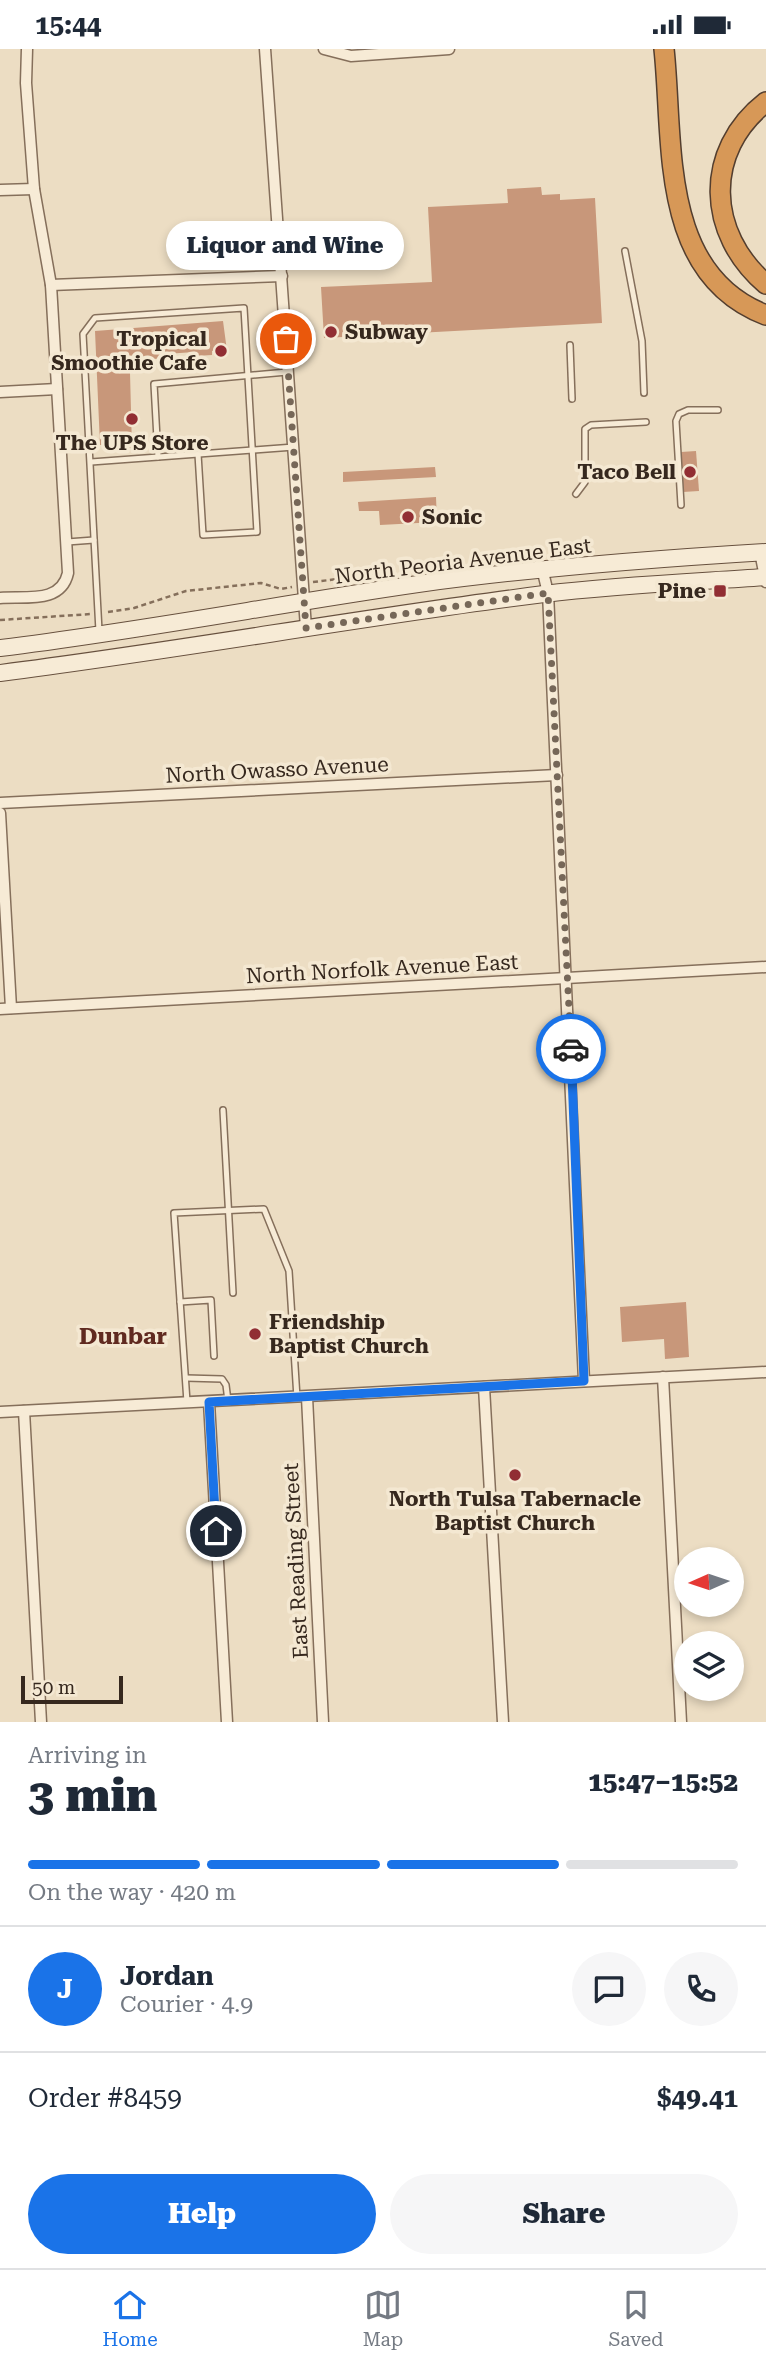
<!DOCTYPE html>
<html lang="en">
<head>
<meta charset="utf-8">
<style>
	:root { --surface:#fff; --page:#f6f6f7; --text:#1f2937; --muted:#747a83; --line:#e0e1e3; --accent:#1a73e8 }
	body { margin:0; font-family:"Roboto Serif",serif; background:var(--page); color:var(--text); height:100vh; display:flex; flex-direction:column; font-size:26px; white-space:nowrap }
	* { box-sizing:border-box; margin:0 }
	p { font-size:23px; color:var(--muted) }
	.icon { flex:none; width:38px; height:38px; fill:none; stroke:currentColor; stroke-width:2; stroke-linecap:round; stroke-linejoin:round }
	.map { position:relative; height:1673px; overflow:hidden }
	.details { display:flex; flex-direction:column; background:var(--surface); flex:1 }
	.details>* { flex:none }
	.needle { width:46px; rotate:267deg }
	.fabs { position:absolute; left:674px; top:1498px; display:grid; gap:14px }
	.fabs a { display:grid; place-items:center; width:70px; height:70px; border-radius:50%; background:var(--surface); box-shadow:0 4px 10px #0003; font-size:35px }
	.scale { position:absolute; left:21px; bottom:18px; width:102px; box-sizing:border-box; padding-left:7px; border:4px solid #36281e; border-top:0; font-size:19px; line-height:24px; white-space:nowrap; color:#36281e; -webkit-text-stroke:5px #f4e8d2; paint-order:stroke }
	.pin { position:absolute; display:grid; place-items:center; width:60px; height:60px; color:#fff; margin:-30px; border:4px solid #fff; border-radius:50%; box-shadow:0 2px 7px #0007 }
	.courier { position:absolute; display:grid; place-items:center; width:70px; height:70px; margin:-35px; border:5px solid #1a73e8; border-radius:50%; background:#fff; color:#222; box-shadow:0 2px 9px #0007 }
	.bubble { position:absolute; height:49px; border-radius:24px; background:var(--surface); box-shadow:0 4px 10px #0003; font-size:23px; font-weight:800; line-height:49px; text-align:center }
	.summary em { font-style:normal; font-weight:800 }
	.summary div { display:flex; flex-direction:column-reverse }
	.summary { display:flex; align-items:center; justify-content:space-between; height:119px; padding:0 28px }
	h1 { font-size:46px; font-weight:800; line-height:52px }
	.bar { display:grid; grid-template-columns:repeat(4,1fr); gap:10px 7px; align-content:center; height:84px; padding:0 28px }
	.bar i { height:9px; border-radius:5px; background:var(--line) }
	.bar .active { background:var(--accent) }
	.bar p { grid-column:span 4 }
	.line { display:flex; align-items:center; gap:18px; padding:0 28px; border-top:2px solid var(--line) }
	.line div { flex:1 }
	.round { display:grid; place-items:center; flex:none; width:74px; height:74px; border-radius:37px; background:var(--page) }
	.primary-button { display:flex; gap:14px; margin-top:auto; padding:14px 28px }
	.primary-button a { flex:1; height:80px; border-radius:42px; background:var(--accent); color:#fff; font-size:28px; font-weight:800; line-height:80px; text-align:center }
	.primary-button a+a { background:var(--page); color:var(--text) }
	.status { display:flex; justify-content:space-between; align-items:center; height:49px; padding:0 35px; background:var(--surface); direction:ltr }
	.status svg { height:19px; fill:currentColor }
	.tabs { display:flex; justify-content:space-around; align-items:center; height:98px; border-top:2px solid var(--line); background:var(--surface); font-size:19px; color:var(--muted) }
	.tabs a { display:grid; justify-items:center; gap:4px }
	.tabs .active { color:var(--accent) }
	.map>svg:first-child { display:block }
	.building { fill:#c8977a }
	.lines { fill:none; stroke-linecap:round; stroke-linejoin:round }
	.lane-casing { stroke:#856f5b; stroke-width:8 }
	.street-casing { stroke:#856f5b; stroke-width:13 }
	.secondary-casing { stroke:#67503e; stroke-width:18 }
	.highway-casing { stroke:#533e2f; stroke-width:22 }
	.path { stroke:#856f5b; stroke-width:2.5; stroke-dasharray:5 3.5; stroke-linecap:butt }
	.lane { stroke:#f7ebd6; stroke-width:5 }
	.street { stroke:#f7ebd6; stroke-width:10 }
	.secondary { stroke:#f7ebd6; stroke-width:16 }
	.highway { stroke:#d79857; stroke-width:19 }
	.done { stroke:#766758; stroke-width:7; stroke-dasharray:0 12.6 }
	.route { stroke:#1a73e8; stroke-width:9 }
	.poi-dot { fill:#912e33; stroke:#f4e8d2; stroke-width:2.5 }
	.labels { text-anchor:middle; stroke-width:7; stroke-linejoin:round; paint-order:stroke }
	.poi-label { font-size:21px; font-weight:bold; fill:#36281e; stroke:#f4e8d2; text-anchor:start }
	.street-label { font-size:21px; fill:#36281e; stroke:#f4e8d2 }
	.neighbourhood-label { font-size:23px; font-weight:bold; fill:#602a20; stroke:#f4e8d2 }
</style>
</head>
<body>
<div class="status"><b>15:44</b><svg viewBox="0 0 49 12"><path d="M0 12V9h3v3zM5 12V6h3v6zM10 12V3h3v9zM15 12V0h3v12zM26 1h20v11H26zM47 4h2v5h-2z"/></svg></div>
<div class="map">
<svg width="766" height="1673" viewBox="0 0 766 1673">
	<rect width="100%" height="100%" fill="#ecddc3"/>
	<g class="building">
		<path d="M 541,138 L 542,146 L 560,145 L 560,151 L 595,149 L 602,274 L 324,289 L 321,238 L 432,233 L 428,158 L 508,154 L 507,140 Z"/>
		<path d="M 223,272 L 227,302 L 212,302 L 212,306 L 195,307 L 194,303 L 166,305 L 166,309 L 141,311 L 134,304 L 122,317 L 130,324 L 132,399 L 120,400 L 120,395 L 100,396 L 95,282 Z"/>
		<path d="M 696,402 L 699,442 L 683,443 L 681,403 Z"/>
		<path d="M 435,418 L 436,428 L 343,433 L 343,423 Z"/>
		<path d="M 436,448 L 437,473 L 380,476 L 379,462 L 359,462 L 358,453 Z"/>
		<path d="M 686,1253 L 689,1308 L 665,1310 L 664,1290 L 622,1293 L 620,1258 Z"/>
	</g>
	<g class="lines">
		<defs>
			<g id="lane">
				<path d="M 625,202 L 642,292 L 644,344"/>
				<path d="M 570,296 L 572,350"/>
				<path d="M 158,408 L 154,335 L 287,323"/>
				<path d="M 91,413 L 294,398"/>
				<path d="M 576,445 L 585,433 L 585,380 L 591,376 L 646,373"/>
				<path d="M 681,456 L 676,372 L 679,365 L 688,361 L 718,361"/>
				<path d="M 67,493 L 94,491"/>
				<path d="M 99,582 L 83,285 L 95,269 L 244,259 L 257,483 L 203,486 L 198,405"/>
				<path d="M 223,1061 L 233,1244"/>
				<path d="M 180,1253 L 211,1251 L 214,1307"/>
				<path d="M 186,1329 L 222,1330 L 226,1336 L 228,1352"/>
				<path d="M 187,1353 L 174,1164 L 264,1160 L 289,1222 L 297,1349"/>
			</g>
			<g id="street">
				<path d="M 265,0 L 306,579"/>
				<path d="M 324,0 L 351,7 L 449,0"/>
				<path d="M 0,141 L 34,140"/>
				<path d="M 51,236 L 282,227"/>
				<path d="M 0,343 L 57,340"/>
				<path d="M 760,503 L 766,533"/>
				<path d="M 542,519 L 548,544 L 584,1332"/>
				<path d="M 0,549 C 26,547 61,555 68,524 L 51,236 L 34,140 L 26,34 L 27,0"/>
				<path d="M 0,754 L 557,726"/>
				<path d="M 0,764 L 11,959"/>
				<path d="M 0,960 L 766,918"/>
				<path d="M 663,1328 L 681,1673"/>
				<path d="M 484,1338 L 503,1673"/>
				<path d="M 307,1348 L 323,1673"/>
				<path d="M 209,1353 L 227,1673"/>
				<path d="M 24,1362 L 41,1673"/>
				<path d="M 0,1363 L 766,1323"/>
			</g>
			<g id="secondary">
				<path d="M 0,599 C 140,582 279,555 418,535 C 534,519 650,510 766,503"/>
				<path d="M 0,624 C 182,601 362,568 544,545 C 618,536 692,533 766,528"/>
			</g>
			<g id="highway">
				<path d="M 664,0 C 674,92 658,225 766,266"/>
				<path d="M 766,53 C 703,102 707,185 766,235"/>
			</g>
		</defs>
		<use href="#lane" class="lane-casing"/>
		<use href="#street" class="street-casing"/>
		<use href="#secondary" class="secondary-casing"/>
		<use href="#highway" class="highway-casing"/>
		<g class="path">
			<path d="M 313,533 L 379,525"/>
			<path d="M 108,563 L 134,559 L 186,542 L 261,534 L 281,540 L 292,538"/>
			<path d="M 0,571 L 91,565"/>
		</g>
		<use href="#lane" class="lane"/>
		<use href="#street" class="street"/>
		<use href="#secondary" class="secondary"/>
		<use href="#highway" class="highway"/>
	</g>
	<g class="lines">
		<path class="done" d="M 286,290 L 306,579 L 548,544 L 571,1000"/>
		<path class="route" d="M 216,1482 L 209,1353 L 584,1332 L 571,1000"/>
	</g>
	<g class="poi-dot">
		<circle cx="331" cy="283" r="7"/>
		<circle cx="221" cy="302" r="7"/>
		<circle cx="132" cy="370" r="7"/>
		<circle cx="690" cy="423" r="7"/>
		<circle cx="408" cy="468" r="7"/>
		<rect x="713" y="535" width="14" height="14" rx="3.5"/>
		<circle cx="255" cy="1285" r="7"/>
		<circle cx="515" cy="1426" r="7"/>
	</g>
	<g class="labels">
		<g class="poi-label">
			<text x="345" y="290">Subway</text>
			<text x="207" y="297" text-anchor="end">Tropical<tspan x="207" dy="24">Smoothie Cafe</tspan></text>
			<text x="132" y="401" text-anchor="middle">The UPS Store</text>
			<text x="676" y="430" text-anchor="end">Taco Bell</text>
			<text x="422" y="475">Sonic</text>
			<text x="706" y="549" text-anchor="end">Pine</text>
			<text x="269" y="1280">Friendship<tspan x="269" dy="24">Baptist Church</tspan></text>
			<text x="515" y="1457" text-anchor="middle">North Tulsa Tabernacle<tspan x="515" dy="24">Baptist Church</tspan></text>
		</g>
		<g class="street-label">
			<text transform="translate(463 512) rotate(-7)" y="7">North Peoria Avenue East</text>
			<text transform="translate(277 721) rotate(-3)" y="7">North Owasso Avenue</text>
			<text transform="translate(382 920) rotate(-3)" y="7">North Norfolk Avenue East</text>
			<text transform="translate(296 1512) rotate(-93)" y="7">East Reading Street</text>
		</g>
		<g class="neighbourhood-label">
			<text x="123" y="1295">Dunbar</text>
		</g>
	</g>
</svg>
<div class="fabs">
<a><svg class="needle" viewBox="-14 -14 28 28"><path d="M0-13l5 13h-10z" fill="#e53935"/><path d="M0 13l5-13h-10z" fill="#747a83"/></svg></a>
<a><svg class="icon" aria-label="layers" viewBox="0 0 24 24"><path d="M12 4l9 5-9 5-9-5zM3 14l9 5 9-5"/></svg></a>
</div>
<div class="scale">50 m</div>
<div class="pin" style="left:286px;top:290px;background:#ea580c"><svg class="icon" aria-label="bag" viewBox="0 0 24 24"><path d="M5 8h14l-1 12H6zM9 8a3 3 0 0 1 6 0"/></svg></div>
<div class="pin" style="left:216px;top:1482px;background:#1f2937"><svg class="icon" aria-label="home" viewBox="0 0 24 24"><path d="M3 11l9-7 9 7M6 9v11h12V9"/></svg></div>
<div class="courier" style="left:571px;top:1000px"><svg class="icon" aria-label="car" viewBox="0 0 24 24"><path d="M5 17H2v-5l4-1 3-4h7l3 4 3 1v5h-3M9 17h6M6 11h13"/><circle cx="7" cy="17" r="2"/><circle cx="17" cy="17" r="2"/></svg></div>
<div class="bubble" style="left:166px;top:172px;width:238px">Liquor and Wine</div>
</div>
<section class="details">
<div class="summary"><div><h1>3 min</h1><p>Arriving in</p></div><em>15:47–15:52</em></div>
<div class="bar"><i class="active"></i><i class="active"></i><i class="active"></i><i></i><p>On the way · 420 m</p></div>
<div class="line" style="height:126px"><b class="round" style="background:var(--accent);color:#fff">J</b><div><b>Jordan</b><p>Courier · 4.9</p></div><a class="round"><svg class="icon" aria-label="chat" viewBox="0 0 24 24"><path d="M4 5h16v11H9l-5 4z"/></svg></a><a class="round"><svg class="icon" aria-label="phone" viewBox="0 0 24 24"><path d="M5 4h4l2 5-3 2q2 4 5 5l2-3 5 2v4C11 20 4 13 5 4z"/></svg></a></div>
<div class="line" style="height:91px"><div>Order #8459</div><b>$49.41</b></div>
<div class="primary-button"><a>Help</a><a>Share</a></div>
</section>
<nav class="tabs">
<a class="active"><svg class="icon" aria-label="home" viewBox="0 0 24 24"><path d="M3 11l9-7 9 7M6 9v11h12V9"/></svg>Home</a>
<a><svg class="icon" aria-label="map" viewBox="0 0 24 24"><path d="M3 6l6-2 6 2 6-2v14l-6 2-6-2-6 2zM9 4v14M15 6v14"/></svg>Map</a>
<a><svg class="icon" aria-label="saved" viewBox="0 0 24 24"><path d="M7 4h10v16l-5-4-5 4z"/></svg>Saved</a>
</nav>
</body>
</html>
